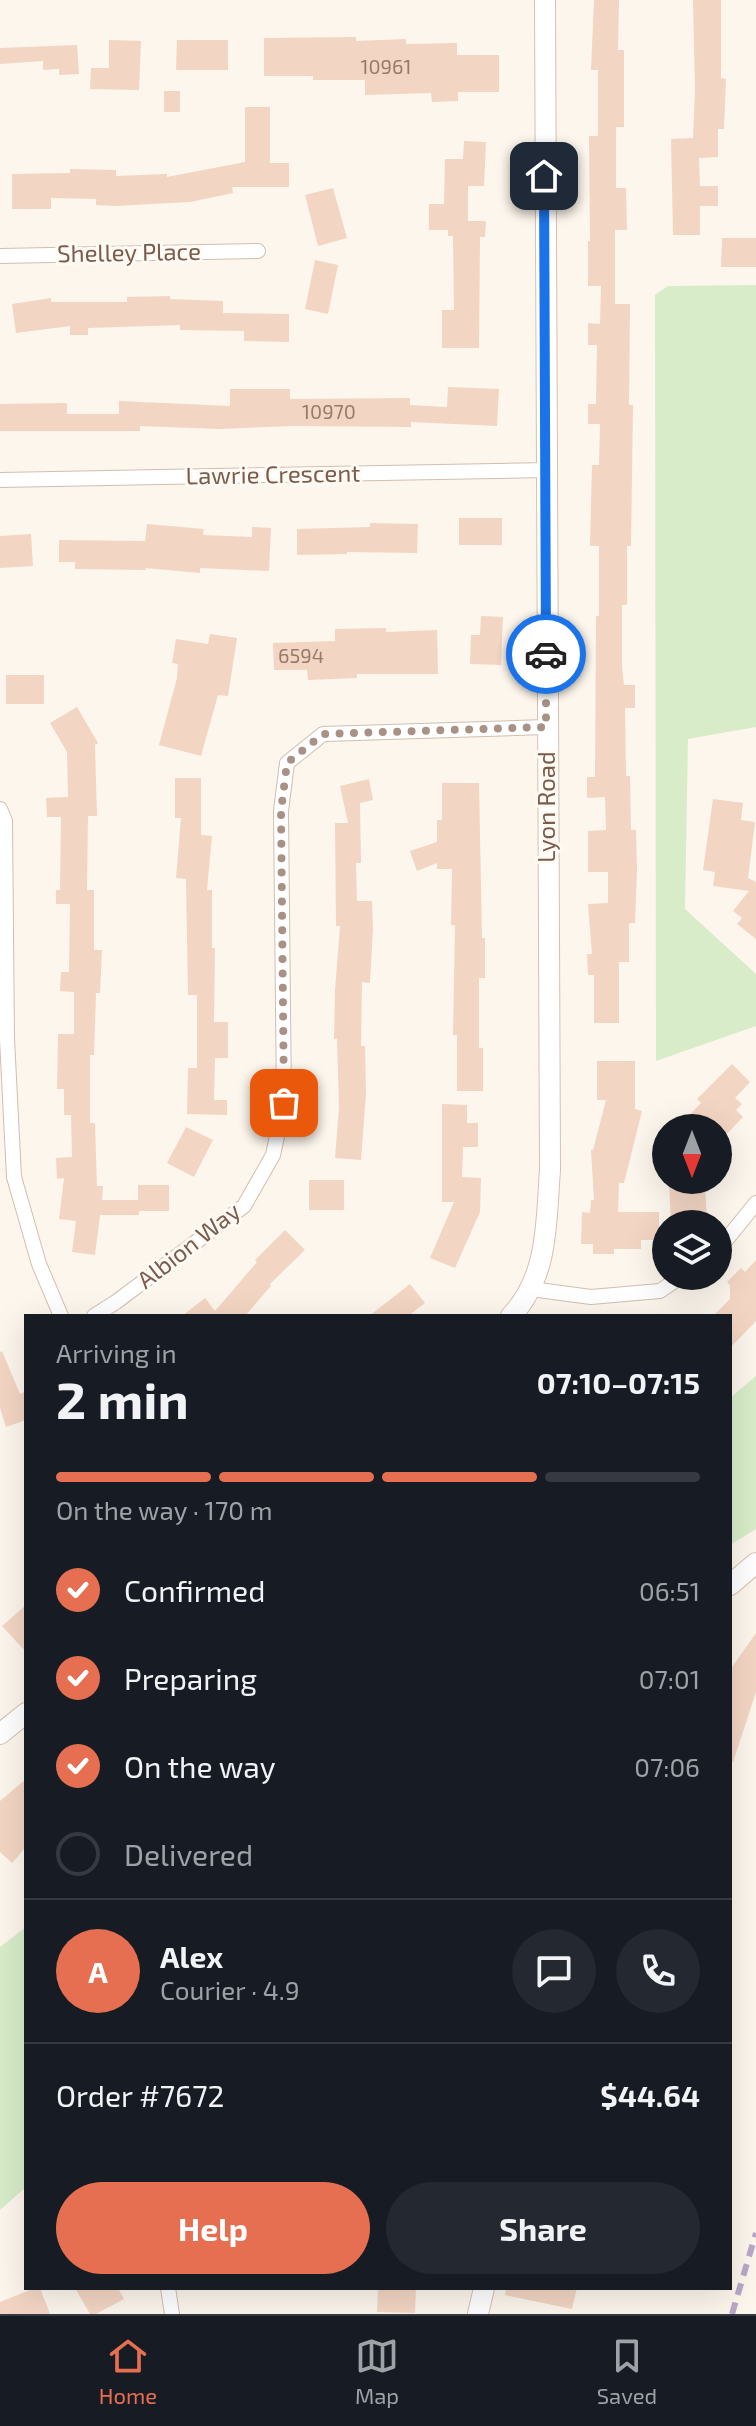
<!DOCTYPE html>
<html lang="en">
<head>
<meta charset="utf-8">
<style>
	:root { --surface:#171b24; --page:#242831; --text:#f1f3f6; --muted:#9ea1a6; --line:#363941; --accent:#e76f51 }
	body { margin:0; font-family:"Exo 2",sans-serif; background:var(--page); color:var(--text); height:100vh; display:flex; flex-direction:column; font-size:30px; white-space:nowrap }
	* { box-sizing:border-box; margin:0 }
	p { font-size:26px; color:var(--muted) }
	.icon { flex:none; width:44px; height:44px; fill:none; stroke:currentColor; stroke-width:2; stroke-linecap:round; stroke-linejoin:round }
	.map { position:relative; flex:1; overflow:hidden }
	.details { position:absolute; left:24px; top:1314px; width:708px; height:976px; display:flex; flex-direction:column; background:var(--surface); border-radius:0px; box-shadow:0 8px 32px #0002 }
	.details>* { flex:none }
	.needle { width:52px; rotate:180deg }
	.fabs { position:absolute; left:652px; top:1114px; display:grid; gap:16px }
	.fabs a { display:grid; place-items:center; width:80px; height:80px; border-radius:50%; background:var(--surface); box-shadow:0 8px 32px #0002; font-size:40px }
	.pin { position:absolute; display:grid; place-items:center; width:68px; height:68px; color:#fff; margin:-34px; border-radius:16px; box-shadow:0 4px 12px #0006 }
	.courier { position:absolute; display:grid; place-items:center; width:80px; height:80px; margin:-40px; border:6px solid #1a73e8; border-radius:50%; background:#fff; color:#222; box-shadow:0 2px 10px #0007 }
	.summary em { font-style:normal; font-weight:700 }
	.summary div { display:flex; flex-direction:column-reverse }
	.summary { display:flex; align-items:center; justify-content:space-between; height:136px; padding:0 32px }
	h1 { font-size:52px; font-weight:700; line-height:60px }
	.bar { display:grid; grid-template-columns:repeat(4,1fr); gap:12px 8px; align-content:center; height:96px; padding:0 32px }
	.bar i { height:10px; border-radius:6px; background:var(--line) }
	.bar .on { background:var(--accent) }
	.bar p { grid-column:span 4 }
	.line { display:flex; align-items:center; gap:20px; padding:0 32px; border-top:2px solid var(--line) }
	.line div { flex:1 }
	.round { display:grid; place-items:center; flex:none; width:84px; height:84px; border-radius:42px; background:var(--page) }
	ol { padding:0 32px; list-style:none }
	li { display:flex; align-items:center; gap:24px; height:88px }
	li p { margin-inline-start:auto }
	li .icon { padding:8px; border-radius:50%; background:var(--accent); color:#fff; stroke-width:4 }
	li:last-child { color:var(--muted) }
	li i { width:44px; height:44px; border:4px solid var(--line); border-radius:50% }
	.cta { display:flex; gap:16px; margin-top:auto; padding:16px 32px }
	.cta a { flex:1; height:92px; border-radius:48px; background:var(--accent); color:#fff; font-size:32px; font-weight:700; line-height:92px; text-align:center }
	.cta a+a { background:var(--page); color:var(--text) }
	.tab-bar { display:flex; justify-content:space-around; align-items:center; height:112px; border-top:2px solid var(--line); background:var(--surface); font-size:22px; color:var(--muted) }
	.tab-bar a { display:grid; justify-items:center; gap:4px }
	.tab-bar .on { color:var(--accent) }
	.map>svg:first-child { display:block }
	.green { fill:#d8ecc9 }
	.building { fill:#f3d5c3 }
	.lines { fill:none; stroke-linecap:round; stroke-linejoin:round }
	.street-casing { stroke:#d1beb0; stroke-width:16 }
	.secondary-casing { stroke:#d6c0b0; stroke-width:22 }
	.street { stroke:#fff; stroke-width:14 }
	.secondary { stroke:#fff; stroke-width:20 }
	.rail { stroke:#b9a8c9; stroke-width:6; stroke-dasharray:12 8; stroke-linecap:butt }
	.done { stroke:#a89285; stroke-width:8; stroke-dasharray:0 14.4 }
	.route { stroke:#1a73e8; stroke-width:10 }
	.labels { text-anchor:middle; stroke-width:6; stroke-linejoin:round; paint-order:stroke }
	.number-label { font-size:20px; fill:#987a6a }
	.street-label { font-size:24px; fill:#7a5c4d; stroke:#fffaf3 }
</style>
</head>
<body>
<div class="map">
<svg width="756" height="2314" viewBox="0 0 756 2314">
	<rect width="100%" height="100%" fill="#fdf6ec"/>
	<g class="green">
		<path d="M 756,285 L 756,727 L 688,739 L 685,909 L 756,974 L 756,1026 L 656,1061 L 655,295 L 668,286 Z"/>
		<path d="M 756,1376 L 756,1529 L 730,1545 L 730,1398 Z"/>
		<path d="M 26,1927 L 26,2187 L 0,2210 L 0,1947 Z"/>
	</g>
	<g class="building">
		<path d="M 594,0 L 619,0 L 618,50 L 624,50 L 624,127 L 616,127 L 616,188 L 626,188 L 627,230 L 615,230 L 615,304 L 630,304 L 629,405 L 633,405 L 631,546 L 627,546 L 627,605 L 622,605 L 622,666 L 624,685 L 635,685 L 635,708 L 625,708 L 626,776 L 630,776 L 631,830 L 636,830 L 637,871 L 635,923 L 629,923 L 629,962 L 619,962 L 619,1023 L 594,1023 L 594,975 L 588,975 L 587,954 L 592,954 L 588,904 L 608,903 L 608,872 L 588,872 L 588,831 L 606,830 L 605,797 L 587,798 L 587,777 L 595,777 L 596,616 L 599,616 L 599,546 L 590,546 L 592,465 L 599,465 L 600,424 L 588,424 L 588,404 L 596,404 L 597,345 L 588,345 L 588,323 L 600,324 L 601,286 L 588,286 L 588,241 L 590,241 L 589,136 L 598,136 L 598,70 L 591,70 Z"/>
		<path d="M 693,0 L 721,0 L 721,78 L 726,79 L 724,129 L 718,129 L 718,157 L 699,158 L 700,186 L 718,186 L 718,206 L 700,206 L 700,235 L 673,235 L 671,139 L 693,138 L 695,89 Z"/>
		<path d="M 356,37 L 356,41 L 406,39 L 406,44 L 457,43 L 457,55 L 499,55 L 499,92 L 458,92 L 458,101 L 432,102 L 431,93 L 365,95 L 365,80 L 313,80 L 313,76 L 264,76 L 264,38 Z"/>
		<path d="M 109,40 L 141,41 L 139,90 L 90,89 L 91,68 L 109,68 Z"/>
		<path d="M 177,40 L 228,40 L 228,70 L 176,70 Z"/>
		<path d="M 77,45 L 79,74 L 59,75 L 59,69 L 43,70 L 43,61 L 0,64 L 0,48 Z"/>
		<rect x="164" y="91" width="16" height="21"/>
		<path d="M 245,107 L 270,107 L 270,163 L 289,163 L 289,187 L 232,187 L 233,193 L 190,202 L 115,206 L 96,205 L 96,199 L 51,198 L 51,209 L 12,209 L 12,174 L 70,173 L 70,169 L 116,170 L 116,176 L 167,174 L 167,177 L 245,162 Z"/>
		<path d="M 464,141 L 486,142 L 484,186 L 468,186 L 468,221 L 486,221 L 485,237 L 480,237 L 479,348 L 442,348 L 442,310 L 454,310 L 453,236 L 448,236 L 448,230 L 429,230 L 429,204 L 444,204 L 445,159 L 463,159 Z"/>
		<path d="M 333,188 L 347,238 L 318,246 L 305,195 Z"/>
		<path d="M 722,238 L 756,238 L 756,267 L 721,267 Z"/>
		<path d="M 315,260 L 338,265 L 328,314 L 305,309 Z"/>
		<path d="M 170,296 L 170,299 L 223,301 L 223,313 L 289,314 L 289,342 L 244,341 L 244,331 L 180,330 L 180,325 L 88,328 L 88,335 L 70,335 L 70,326 L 16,333 L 12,304 L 51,298 L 51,302 L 127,302 L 127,297 Z"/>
		<path d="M 448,387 L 499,389 L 497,426 L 411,422 L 411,427 L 291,426 L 218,429 L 140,426 L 140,431 L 0,431 L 0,404 L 67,403 L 67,414 L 119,414 L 119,401 L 230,406 L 230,389 L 290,389 L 290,399 L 410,398 L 410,405 L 447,407 Z"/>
		<rect x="459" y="518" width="43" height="27"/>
		<path d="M 370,523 L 418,524 L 417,553 L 347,552 L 347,554 L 297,555 L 297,529 L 370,527 Z"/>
		<path d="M 147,524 L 204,529 L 203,535 L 252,537 L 252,527 L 271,528 L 269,571 L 200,568 L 200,573 L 145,568 L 146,570 L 75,569 L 75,562 L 59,562 L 59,540 L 145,541 Z"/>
		<path d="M 31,534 L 33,566 L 0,568 L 0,536 Z"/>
		<path d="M 481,616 L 503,617 L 501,665 L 470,664 L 471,635 L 480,635 Z"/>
		<path d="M 386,628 L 386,632 L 437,630 L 438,674 L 357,674 L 357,678 L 308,680 L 307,670 L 274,670 L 273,643 L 335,641 L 335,629 Z"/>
		<path d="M 210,634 L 237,638 L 228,696 L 218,695 L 201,756 L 159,745 L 177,678 L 178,664 L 172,663 L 176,639 L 208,644 Z"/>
		<rect x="6" y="675" width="38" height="29"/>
		<path d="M 77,707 L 98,743 L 95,745 L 97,816 L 88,816 L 87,890 L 94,890 L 94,950 L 102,950 L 100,993 L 96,993 L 94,1055 L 90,1055 L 90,1123 L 95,1123 L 97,1186 L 103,1186 L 102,1200 L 138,1200 L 138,1185 L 169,1185 L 169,1211 L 139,1211 L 139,1215 L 100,1215 L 95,1255 L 72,1252 L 76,1221 L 59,1219 L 64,1178 L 57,1179 L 56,1158 L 72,1157 L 71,1115 L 64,1115 L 64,1089 L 57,1089 L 58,1034 L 74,1034 L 74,992 L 60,991 L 61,972 L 69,972 L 70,904 L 56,904 L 56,890 L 60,890 L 61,817 L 47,817 L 46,798 L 68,797 L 67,752 L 50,723 Z"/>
		<path d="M 175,778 L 201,778 L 201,835 L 212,836 L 207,890 L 212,890 L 212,948 L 215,948 L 214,1022 L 228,1022 L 228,1058 L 215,1058 L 214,1100 L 227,1100 L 227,1115 L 187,1114 L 188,1068 L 197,1068 L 197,995 L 188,995 L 186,879 L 176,878 L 181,818 L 175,818 Z"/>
		<path d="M 369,779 L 373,800 L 360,803 L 361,863 L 356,863 L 357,901 L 372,901 L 373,928 L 370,983 L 362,982 L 361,1046 L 365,1046 L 366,1094 L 361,1160 L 335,1158 L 339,1107 L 337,1039 L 334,1039 L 335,990 L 340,926 L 336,926 L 335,823 L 348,823 L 340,786 Z"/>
		<path d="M 442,783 L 479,783 L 482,938 L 485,938 L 485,978 L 479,978 L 479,1048 L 483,1048 L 483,1091 L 457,1091 L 457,1035 L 453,1035 L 455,925 L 451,925 L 452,869 L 437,869 L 437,863 L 417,871 L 410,851 L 437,842 L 437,820 L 442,820 Z"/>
		<path d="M 713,799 L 743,803 L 741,820 L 755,822 L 748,878 L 756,882 L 756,939 L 737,924 L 742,918 L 733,911 L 749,891 L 713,886 L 715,872 L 703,870 Z"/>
		<path d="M 597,1061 L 635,1061 L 635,1109 L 642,1111 L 624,1183 L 619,1183 L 618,1212 L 659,1212 L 659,1240 L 641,1240 L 641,1249 L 614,1249 L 614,1254 L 593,1254 L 593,1244 L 581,1244 L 582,1212 L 590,1213 L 591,1200 L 594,1200 L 591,1150 L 593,1150 L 606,1100 L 597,1100 Z"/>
		<path d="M 732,1064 L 750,1082 L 735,1098 L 742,1104 L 736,1110 L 743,1117 L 718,1143 L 718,1128 L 677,1128 L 701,1103 L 697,1099 Z"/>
		<path d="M 442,1104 L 467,1105 L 467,1123 L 478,1123 L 478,1147 L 463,1147 L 462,1177 L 481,1178 L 480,1212 L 455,1268 L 430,1258 L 454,1202 L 442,1202 Z"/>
		<path d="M 186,1127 L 213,1140 L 194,1177 L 167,1163 Z"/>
		<rect x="309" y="1180" width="35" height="30"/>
		<path d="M 669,1180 L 705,1180 L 707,1222 L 671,1224 Z"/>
		<path d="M 285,1230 L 305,1250 L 270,1284 L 271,1286 L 245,1316 L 182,1316 L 205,1298 L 215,1311 L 257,1262 L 255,1260 Z"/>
		<path d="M 756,1260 L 756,1321 L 730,1348 L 730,1316 L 713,1316 L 730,1299 L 730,1285 L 727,1282 L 741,1268 L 745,1272 Z"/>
		<path d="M 410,1284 L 425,1303 L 408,1316 L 369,1316 Z"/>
		<path d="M 2,1351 L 20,1394 L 26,1391 L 26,1420 L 6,1427 L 0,1408 L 0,1352 Z"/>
		<path d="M 26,1605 L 26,1652 L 2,1626 Z"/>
		<path d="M 756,1633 L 756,1692 L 733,1762 L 730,1762 L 730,1670 Z"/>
		<path d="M 26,1779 L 26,1847 L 12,1863 L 0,1852 L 0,1801 Z"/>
		<path d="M 35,2288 L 40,2288 L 50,2314 L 0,2314 L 0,2302 Z"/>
		<path d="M 75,2288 L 118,2288 L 124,2299 L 96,2314 L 90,2314 Z"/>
		<path d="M 378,2288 L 416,2288 L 415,2313 L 377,2312 Z"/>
		<path d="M 506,2288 L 577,2288 L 572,2309 L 505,2295 Z"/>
	</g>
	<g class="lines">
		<defs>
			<g id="street">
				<path d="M 0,256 L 258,251"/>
				<path d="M 0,480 L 546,470"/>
				<path d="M 0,809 L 5,821 L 7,1039 L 14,1177 L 39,1264 L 61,1316"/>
				<path d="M 718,1250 L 756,1203"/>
				<path d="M 531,1289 L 591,1297 L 660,1291 L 682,1276"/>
				<path d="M 94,1316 L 116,1302 L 244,1206 L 273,1155 L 284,1103 L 281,811 L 287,763 L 323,734 L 546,727"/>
				<path d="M 168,2288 L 172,2314"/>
			</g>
			<g id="secondary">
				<path d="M 511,1316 C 549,1276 546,1221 550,1170 L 545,0"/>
				<path d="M 730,1585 L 756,1563"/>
				<path d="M 0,1734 L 26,1713"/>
				<path d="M 478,2314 L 484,2288"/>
			</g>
		</defs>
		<use href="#street" class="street-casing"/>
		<use href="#secondary" class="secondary-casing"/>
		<use href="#street" class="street"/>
		<use href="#secondary" class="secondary"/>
		<path class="rail" d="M 732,2314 L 756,2233"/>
	</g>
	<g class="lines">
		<path class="done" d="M 284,1103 L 281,811 L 287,763 L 323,734 L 546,727 L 546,654"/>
		<path class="route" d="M 544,176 L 546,654"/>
	</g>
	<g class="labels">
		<g class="number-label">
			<text x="386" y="74">10961</text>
			<text x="329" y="419">10970</text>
			<text x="301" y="663">6594</text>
		</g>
		<g class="street-label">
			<text transform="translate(129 253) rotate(-1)" y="8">Shelley Place</text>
			<text transform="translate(273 475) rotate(-1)" y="8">Lawrie Crescent</text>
			<text transform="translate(547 807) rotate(-90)" y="8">Lyon Road</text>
			<text transform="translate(189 1246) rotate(-38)" y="8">Albion Way</text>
		</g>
	</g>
</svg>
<div class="fabs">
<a><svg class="needle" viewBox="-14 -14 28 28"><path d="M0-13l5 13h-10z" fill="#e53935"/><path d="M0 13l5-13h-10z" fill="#9ea1a6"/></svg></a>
<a><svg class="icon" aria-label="layers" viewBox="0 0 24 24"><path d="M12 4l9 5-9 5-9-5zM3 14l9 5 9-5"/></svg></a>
</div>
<div class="pin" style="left:284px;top:1103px;background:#ea580c"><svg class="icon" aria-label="bag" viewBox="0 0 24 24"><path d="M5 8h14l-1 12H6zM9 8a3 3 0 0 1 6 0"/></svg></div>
<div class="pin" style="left:544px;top:176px;background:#1f2937"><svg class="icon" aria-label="home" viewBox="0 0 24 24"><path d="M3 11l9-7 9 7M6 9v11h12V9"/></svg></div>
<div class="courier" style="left:546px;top:654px"><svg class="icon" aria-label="car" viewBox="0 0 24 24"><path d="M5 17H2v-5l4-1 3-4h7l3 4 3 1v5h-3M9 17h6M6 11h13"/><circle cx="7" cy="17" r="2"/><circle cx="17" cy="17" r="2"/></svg></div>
<section class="details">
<div class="summary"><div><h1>2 min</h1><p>Arriving in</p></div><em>07:10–07:15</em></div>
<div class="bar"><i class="on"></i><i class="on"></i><i class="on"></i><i></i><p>On the way · 170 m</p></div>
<ol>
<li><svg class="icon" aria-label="check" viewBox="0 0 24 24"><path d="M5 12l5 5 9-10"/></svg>Confirmed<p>06:51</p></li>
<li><svg class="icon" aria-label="check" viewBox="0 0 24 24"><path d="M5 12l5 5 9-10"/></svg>Preparing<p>07:01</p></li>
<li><svg class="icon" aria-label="check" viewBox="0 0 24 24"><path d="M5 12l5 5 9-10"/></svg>On the way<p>07:06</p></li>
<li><i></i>Delivered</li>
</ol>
<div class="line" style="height:144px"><b class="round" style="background:var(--accent);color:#fff">A</b><div><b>Alex</b><p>Courier · 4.9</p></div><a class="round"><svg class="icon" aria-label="chat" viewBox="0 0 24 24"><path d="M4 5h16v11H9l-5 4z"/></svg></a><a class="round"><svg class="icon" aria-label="phone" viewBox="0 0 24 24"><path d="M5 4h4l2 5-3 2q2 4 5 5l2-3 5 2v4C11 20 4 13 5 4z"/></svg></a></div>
<div class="line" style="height:104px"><div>Order #7672</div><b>$44.64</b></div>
<div class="cta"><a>Help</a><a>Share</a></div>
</section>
</div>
<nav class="tab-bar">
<a class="on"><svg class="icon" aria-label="home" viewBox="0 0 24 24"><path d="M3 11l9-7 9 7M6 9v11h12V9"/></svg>Home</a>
<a><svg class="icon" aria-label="map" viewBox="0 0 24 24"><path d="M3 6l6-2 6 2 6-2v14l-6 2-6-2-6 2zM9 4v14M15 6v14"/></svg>Map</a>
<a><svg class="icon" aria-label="saved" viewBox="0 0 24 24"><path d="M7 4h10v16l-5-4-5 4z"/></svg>Saved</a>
</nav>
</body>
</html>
